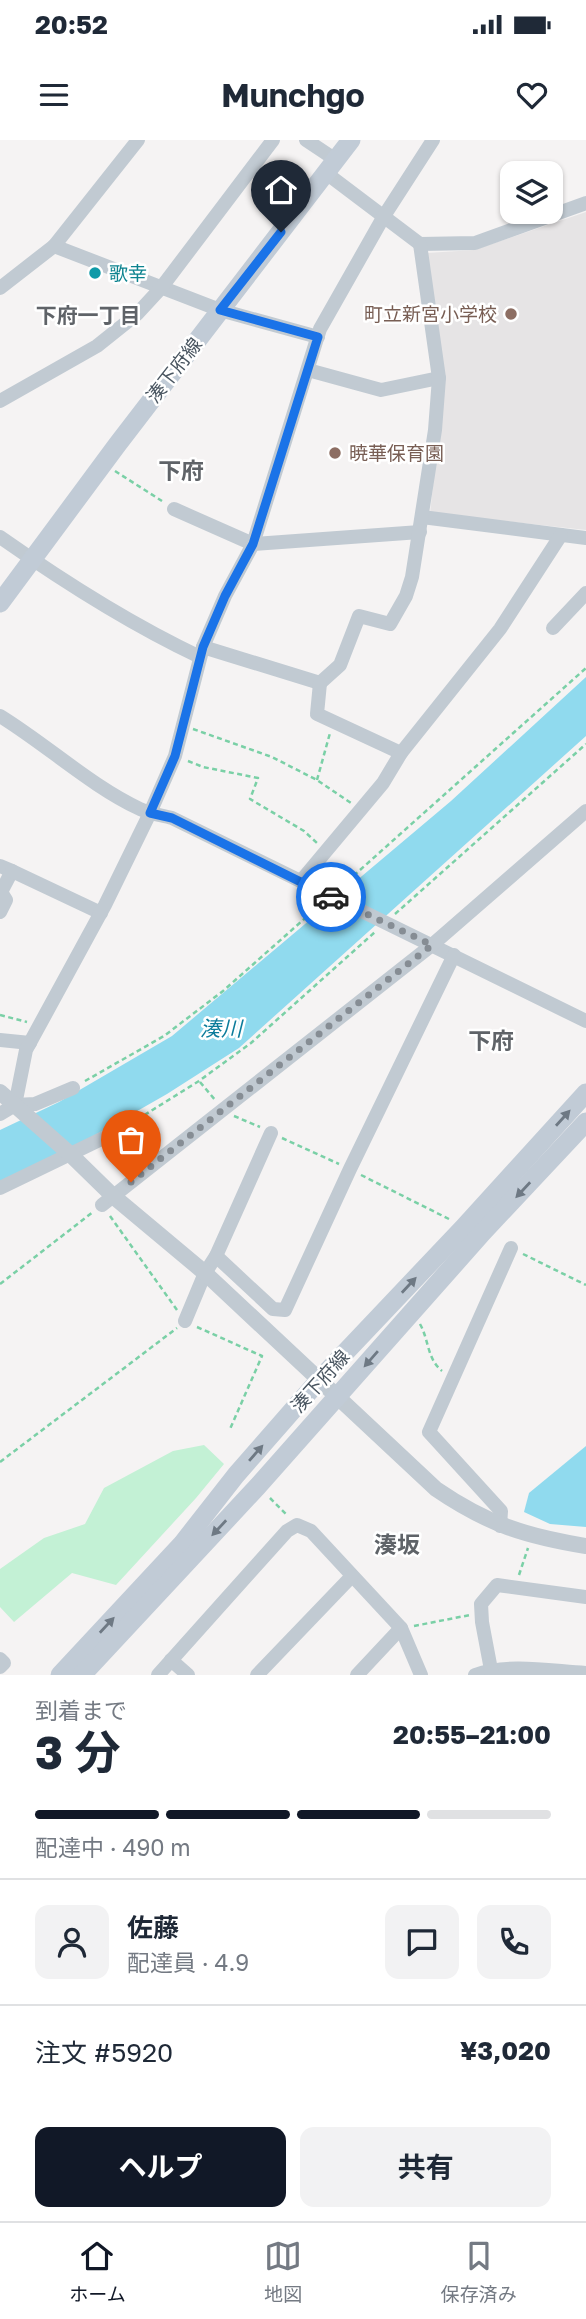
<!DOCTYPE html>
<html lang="ja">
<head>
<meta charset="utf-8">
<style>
	:root { --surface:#fff; --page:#f2f2f3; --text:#1f2937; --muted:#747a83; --line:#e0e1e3; --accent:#111827 }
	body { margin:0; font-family:"Golos Text","Noto Sans JP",sans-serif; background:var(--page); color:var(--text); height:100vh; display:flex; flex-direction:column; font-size:26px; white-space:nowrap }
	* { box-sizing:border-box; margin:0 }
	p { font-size:23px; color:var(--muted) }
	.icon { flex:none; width:38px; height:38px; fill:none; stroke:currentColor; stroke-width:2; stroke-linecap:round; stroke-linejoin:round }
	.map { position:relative; height:1535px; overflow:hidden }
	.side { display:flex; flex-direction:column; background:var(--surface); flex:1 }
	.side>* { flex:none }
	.tools { position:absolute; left:500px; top:21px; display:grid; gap:14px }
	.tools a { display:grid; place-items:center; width:63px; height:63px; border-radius:14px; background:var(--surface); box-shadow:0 2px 5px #0004; font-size:35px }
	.pin { position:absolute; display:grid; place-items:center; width:60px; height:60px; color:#fff; margin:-72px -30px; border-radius:50% 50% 50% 0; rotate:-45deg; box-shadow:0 0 7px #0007 }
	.pin .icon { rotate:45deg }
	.courier { position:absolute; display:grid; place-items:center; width:70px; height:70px; margin:-35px; border:5px solid #1a73e8; border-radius:50%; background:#fff; color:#222; box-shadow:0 2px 9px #0007 }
	.head em { font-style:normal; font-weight:700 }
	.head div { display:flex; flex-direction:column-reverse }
	.head { display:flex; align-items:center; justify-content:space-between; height:119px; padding:0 35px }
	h1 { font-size:46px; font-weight:700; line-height:52px }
	.bar { display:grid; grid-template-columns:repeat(4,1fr); gap:10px 7px; align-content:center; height:84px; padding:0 35px }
	.bar i { height:9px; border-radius:5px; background:var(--line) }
	.bar .on { background:var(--accent) }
	.bar p { grid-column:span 4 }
	.line { display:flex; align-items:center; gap:18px; padding:0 35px; border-top:2px solid var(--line) }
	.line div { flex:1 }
	.round { display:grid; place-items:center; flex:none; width:74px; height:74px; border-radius:14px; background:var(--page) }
	.primary-button { display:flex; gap:14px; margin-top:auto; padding:14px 35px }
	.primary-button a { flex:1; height:80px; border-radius:14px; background:var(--accent); color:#fff; font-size:28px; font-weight:700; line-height:80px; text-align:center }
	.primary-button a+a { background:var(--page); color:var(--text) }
	.status { display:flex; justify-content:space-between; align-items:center; height:49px; padding:0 35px; background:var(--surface); direction:ltr }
	.status svg { height:19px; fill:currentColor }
	header { display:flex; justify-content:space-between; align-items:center; height:91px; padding:0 35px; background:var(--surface); font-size:32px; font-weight:700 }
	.tab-bar { display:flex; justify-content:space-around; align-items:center; height:98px; border-top:2px solid var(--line); background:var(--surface); font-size:19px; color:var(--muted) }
	.tab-bar a { display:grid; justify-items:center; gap:4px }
	.tab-bar .on { color:var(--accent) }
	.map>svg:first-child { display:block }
	.education { fill:#e6e4e5 }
	.green { fill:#c3f1d5 }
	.water { fill:#90daee }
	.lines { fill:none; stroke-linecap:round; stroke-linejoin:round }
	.path { stroke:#7ad0a6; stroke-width:2.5; stroke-dasharray:5 3.5; stroke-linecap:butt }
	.minor { stroke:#c1cad2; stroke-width:14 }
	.tertiary { stroke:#c1cad2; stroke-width:16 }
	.secondary { stroke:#c1cbd6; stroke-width:19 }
	.oneway { fill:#6e7984 }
	.done { stroke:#868d94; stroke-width:7; stroke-dasharray:0 12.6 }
	.route { stroke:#1a73e8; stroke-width:9 }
	.culture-dot { fill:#0f9aa8; stroke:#fff; stroke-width:2.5 }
	.education-dot { fill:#8d6e63; stroke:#fff; stroke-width:2.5 }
	.labels { text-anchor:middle; stroke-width:5; stroke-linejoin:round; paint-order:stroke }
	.culture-label { font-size:19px; fill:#0d838f; stroke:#fff; text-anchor:start }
	.education-label { font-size:19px; fill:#785e54; stroke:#fff; text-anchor:end }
	.street-label { font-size:19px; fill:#4a5661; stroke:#fff }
	.neighbourhood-label { font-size:21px; font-weight:bold; fill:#5f6368; stroke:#fff }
	.water-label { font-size:21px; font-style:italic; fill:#0c7c9b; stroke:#fff }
	.quarter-label { font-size:23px; font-weight:bold; fill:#5f6368; stroke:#fff }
</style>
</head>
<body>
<div class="status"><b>20:52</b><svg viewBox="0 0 49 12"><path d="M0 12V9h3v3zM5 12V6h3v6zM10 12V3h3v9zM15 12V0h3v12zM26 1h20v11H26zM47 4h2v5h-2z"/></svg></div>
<header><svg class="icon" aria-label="menu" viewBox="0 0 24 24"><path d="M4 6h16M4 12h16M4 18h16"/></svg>Munchgo<svg class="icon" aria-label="heart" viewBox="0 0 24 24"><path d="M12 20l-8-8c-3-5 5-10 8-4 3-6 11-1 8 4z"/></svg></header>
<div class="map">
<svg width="586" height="1535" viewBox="0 0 586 1535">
	<rect width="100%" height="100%" fill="#f5f3f3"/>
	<path class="education" d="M 586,72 L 586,390 L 430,373 L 445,236 L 427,113 L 474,110 Z"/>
	<path class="green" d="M 204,1305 L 224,1324 L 196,1358 L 116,1445 L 72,1433 L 14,1482 L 0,1467 L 0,1429 L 44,1398 L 85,1384 L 104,1348 L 173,1311 Z"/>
	<g class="water">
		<path d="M 586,537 L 586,596 L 239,908 L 167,954 L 83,1002 L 0,1042 L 0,990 L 59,962 L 172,896 L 451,661 Z"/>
		<path d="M 586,1306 L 586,1387 L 550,1384 L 524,1372 L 529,1353 Z"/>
	</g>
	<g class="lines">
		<g class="path">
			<path d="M 115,331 L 162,361"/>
			<path d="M 193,589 L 272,617 L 317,640 L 351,663"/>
			<path d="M 188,621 L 203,627 L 258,638 L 250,659 L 304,691 L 317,703"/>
			<path d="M 317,640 L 330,593"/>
			<path d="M 341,747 L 586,528"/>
			<path d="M 395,774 L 586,604"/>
			<path d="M 0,875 L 27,882"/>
			<path d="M 85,941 L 164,896 L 223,851 L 320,765"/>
			<path d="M 200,942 L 216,961"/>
			<path d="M 234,976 L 260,987"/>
			<path d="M 130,984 L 199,941 L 251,903 L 375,792"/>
			<path d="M 282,998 L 339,1024"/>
			<path d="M 361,1035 L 449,1079"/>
			<path d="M 110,1076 L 177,1170"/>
			<path d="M 523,1114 L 586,1145"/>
			<path d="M 0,1144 L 93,1072"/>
			<path d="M 420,1184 C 429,1200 427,1219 442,1231"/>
			<path d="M 197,1187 L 262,1216 L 230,1289"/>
			<path d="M 0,1322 L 177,1188"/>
			<path d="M 270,1358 L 287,1375"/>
			<path d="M 519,1435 L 528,1408"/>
			<path d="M 414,1486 L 470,1475"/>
		</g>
		<g class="minor">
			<path d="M 306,0 L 336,20"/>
			<path d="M 326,33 L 420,104 L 475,103 L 586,63"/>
			<path d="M 54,106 L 220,170 L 318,197"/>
			<path d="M 0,148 L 54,106 L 138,0"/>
			<path d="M 308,230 L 381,250 L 439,238"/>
			<path d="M 0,261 L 97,206 L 137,174 L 161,148 L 273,0"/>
			<path d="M 174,369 L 253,404 L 420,392"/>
			<path d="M 422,377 L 586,398"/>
			<path d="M 0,397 C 64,442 130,484 200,517"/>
			<path d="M 553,488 L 586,453"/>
			<path d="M 203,507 L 320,543 L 340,525 L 359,476 L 390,484 L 406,456 L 412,437 L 435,290 L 439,238 L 420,104"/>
			<path d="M 320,543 L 317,574 L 401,613"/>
			<path d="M 0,576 C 47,605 91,646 140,669 C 150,674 161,675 172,678 L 586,881"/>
			<path d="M 0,726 L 12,731 L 1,752 L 6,760 L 0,772"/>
			<path d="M 12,731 L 101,773"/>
			<path d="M 301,741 L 383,643 L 401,613 L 500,489 L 561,395"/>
			<path d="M 0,900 L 30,903"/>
			<path d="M 15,965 L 26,910 L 105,765 L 150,673 L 175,616 L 203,507 L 225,456 L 253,404 L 320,189 L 384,76 L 433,0"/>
			<path d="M 0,974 L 15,965 L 35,964 L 73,948"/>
			<path d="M 0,1048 L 118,991"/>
			<path d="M 102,1065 L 432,805 L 586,671"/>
			<path d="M 216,1116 L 273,1169 L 285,1170 L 350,1029 L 454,815"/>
			<path d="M 185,1181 L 205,1133 L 216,1116 L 271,993"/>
			<path d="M 500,1386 L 501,1371 L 429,1292 L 511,1108"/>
			<path d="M 0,1519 L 4,1523 L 0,1527"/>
			<path d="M 171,1520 L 188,1535"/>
			<path d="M 158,1535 L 287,1391 L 297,1385 L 311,1391 L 401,1488 L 421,1535"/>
			<path d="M 257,1535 L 352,1436"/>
			<path d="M 357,1535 L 401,1488"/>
			<path d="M 475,1535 C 510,1523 550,1531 586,1533"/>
			<path d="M 492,1535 L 482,1482 L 481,1464 L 497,1445 L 586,1457"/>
		</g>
		<path class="tertiary" d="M 0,952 L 70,1014 L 113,1056 L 205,1133 L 436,1349 C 487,1384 525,1396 586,1406"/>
		<g class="secondary">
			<path d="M 0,463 L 117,305 L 351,0"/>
			<path d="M 60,1535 L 182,1404 L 236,1335 L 320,1239 L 464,1087 L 586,953"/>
			<path d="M 82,1535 L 258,1346 L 483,1092 L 586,982"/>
		</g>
	</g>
	<defs><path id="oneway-solid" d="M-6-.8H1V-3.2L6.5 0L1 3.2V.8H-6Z" transform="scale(1.75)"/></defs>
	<g class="oneway">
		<use href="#oneway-solid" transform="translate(563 978) rotate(-48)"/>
		<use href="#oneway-solid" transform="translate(523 1050) rotate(133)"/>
		<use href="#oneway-solid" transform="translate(409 1145) rotate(-47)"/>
		<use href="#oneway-solid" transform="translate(371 1219) rotate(131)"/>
		<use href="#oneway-solid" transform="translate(256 1313) rotate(-49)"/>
		<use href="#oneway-solid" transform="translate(219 1388) rotate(133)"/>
		<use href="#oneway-solid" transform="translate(107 1485) rotate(-47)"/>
	</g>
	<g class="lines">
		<path class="done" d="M 131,1042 L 432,805 L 331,757"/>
		<path class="route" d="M 281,92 L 220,170 L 318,197 L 253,404 L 225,456 L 203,507 L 175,616 L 150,673 L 172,678 L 331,757"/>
	</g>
	<circle class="culture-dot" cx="95" cy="133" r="7"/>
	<g class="education-dot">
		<circle cx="511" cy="174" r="7"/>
		<circle cx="335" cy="313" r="7"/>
	</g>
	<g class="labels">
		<g class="culture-label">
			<text x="109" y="140">歌幸</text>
		</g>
		<g class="education-label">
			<text x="497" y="181">町立新宮小学校</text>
			<text x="349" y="320" text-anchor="start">暁華保育園</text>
		</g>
		<g class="street-label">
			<text transform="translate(174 230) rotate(-52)" y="7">湊下府線</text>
			<text transform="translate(320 1241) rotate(-48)" y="7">湊下府線</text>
		</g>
		<g class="neighbourhood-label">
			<text x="88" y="183">下府一丁目</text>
		</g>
		<g class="water-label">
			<text x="221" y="896">湊川</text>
		</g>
		<g class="quarter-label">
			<text x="181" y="339">下府</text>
			<text x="491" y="909">下府</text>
			<text x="397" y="1413">湊坂</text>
		</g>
	</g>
</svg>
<div class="tools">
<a><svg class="icon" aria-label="layers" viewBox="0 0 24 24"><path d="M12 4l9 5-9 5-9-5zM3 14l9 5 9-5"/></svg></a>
</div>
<div class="pin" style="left:131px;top:1042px;background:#ea580c"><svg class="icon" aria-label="bag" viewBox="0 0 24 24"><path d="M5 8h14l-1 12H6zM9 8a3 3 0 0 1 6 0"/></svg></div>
<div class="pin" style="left:281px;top:92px;background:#1f2937"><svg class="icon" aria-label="home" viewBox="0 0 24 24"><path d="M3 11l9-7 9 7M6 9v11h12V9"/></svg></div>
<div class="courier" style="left:331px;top:757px"><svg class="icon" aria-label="car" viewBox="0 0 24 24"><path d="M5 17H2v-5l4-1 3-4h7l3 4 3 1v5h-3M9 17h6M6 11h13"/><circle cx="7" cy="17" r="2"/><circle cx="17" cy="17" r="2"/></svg></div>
</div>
<section class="side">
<div class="head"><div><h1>3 分</h1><p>到着まで</p></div><em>20:55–21:00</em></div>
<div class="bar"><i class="on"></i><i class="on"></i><i class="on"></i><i></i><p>配達中 · 490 m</p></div>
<div class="line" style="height:126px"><a class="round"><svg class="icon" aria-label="person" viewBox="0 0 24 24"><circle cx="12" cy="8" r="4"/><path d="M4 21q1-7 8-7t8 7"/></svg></a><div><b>佐藤</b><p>配達員 · 4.9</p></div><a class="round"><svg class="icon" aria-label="chat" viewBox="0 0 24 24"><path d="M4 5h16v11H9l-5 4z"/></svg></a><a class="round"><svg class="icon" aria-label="phone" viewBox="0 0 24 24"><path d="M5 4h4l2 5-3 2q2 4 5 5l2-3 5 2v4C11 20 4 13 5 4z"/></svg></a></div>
<div class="line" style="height:91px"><div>注文 #5920</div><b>¥3,020</b></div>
<div class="primary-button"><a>ヘルプ</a><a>共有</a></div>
</section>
<nav class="tab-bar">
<a class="on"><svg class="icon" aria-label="home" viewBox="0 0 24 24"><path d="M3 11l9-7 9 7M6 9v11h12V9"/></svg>ホーム</a>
<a><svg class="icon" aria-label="map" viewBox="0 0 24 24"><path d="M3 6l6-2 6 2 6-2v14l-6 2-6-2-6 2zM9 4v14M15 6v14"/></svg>地図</a>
<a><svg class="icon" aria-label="saved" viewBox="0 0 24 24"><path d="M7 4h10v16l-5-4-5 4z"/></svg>保存済み</a>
</nav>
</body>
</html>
